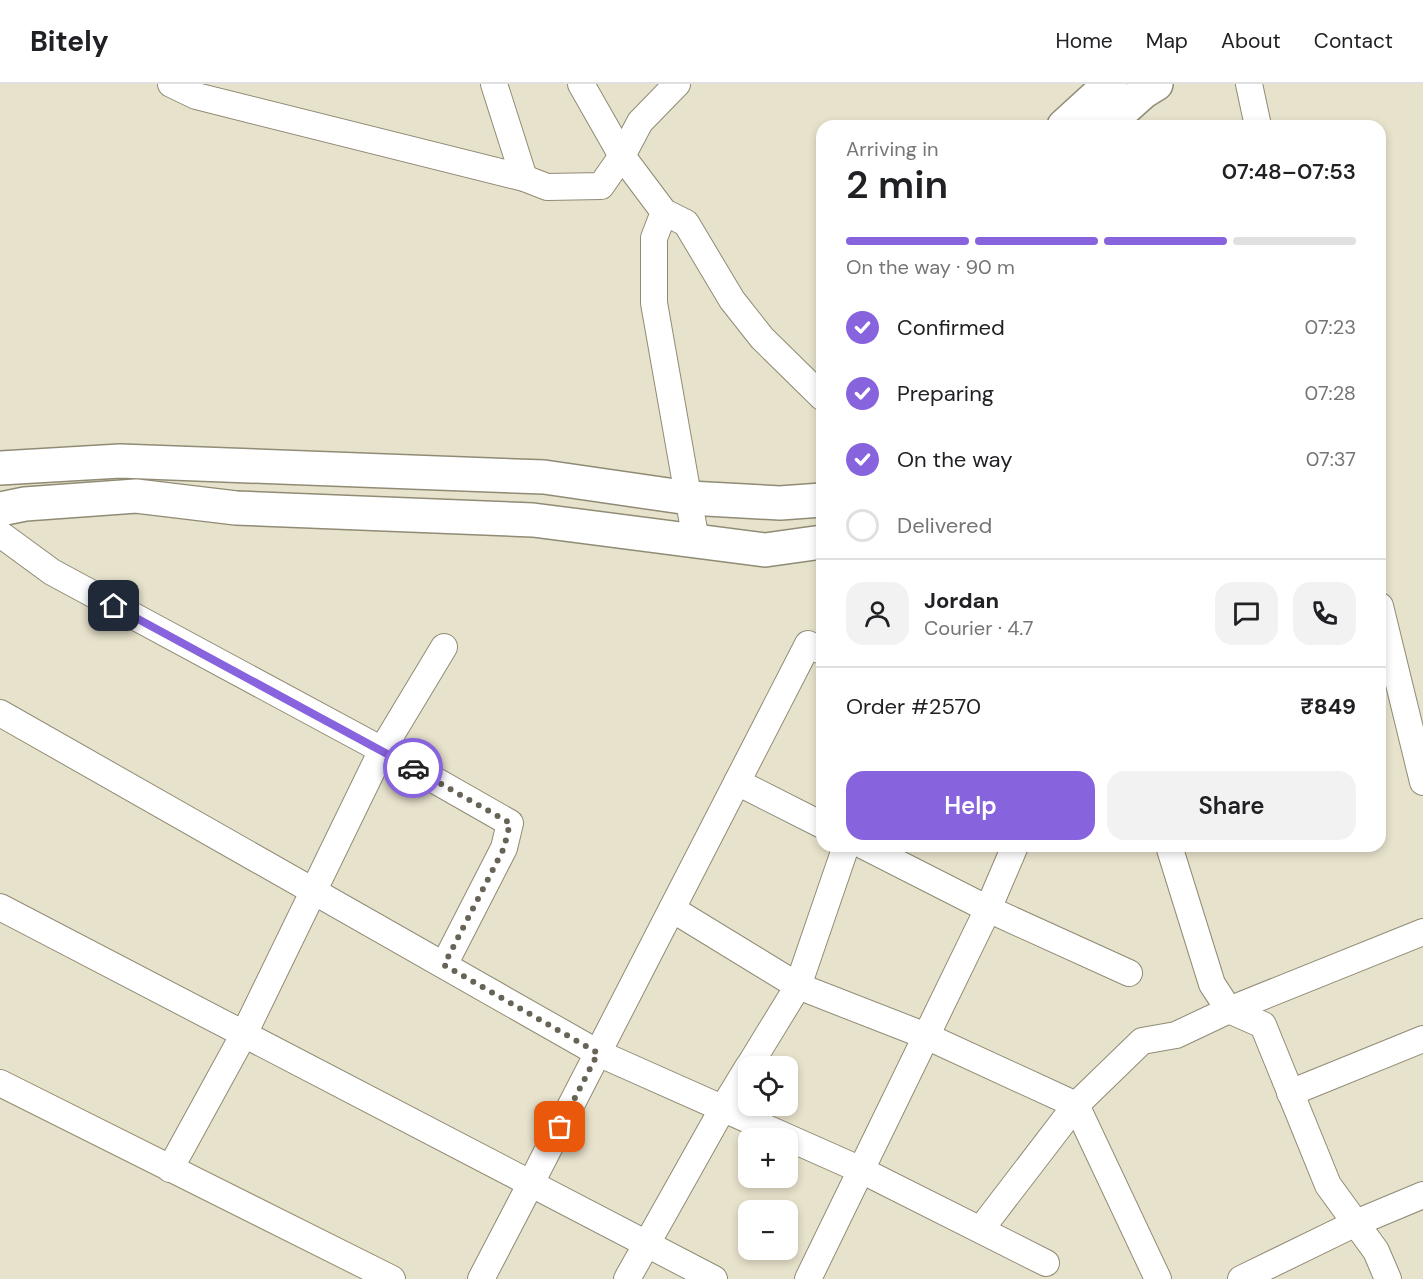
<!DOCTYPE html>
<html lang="en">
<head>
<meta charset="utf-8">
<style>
	:root { --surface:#fff; --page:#f2f2f2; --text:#202124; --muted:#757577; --line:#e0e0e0; --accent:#8863de }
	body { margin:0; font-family:"DM Sans",sans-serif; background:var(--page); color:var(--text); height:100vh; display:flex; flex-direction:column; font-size:22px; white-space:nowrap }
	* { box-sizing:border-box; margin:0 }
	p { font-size:20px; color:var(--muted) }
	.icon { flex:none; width:33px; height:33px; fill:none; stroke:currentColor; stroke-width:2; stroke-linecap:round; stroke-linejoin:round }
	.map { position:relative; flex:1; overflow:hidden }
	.drawer { position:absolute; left:816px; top:36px; width:570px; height:732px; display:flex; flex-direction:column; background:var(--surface); border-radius:18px; box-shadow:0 3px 9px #0003 }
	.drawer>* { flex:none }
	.fabs { position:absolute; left:738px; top:972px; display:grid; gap:12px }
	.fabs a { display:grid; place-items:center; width:60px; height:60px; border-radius:12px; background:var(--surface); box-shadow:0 3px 9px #0003; font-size:30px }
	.pin { position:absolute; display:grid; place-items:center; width:51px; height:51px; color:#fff; margin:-26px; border-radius:12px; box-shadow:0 3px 9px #0006 }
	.courier { position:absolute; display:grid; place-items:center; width:60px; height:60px; margin:-30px; border:4px solid #8863de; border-radius:50%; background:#fff; color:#222; box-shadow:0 2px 8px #0007 }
	.overview em { font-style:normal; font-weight:600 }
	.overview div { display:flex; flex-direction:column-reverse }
	.overview { display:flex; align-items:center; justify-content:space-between; height:102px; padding:0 30px }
	h1 { font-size:39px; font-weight:600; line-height:45px }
	.bar { display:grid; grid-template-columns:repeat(4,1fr); gap:9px 6px; align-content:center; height:72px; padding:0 30px }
	.bar i { height:8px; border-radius:4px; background:var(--line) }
	.bar .selected { background:var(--accent) }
	.bar p { grid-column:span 4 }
	.line { display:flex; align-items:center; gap:15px; padding:0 30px; border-top:2px solid var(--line) }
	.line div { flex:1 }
	.round { display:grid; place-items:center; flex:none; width:63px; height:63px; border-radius:18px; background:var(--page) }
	ol { padding:0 30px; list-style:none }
	li { display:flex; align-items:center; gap:18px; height:66px }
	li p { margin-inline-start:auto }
	li .icon { padding:6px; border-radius:50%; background:var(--accent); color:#fff; stroke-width:4 }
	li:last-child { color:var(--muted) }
	li i { width:33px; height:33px; border:3px solid var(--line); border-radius:50% }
	.primary-button { display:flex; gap:12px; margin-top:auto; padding:12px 30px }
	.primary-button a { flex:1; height:69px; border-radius:18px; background:var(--accent); color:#fff; font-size:24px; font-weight:600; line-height:69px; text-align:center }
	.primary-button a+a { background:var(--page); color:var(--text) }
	header { display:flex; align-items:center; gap:36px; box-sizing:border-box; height:84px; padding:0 30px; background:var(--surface); border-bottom:2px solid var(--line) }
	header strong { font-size:28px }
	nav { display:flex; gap:33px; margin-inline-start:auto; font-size:21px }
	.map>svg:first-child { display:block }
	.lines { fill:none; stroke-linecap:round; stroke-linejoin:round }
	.minor-casing { stroke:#908b75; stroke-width:28 }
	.trunk-casing { stroke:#908b75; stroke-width:36 }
	.minor { stroke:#fff; stroke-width:26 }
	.trunk { stroke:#fff; stroke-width:33 }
	.done { stroke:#676457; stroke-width:6; stroke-dasharray:0 10.8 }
	.route { stroke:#8863de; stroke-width:8 }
</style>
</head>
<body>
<header>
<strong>Bitely</strong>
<nav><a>Home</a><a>Map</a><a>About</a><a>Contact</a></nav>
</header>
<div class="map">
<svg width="1423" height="1195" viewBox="0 0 1423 1195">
	<rect width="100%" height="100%" fill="#e7e2cb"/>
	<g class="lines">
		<defs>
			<g id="minor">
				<path d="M 171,0 L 196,12 L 524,94 L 547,103 L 601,102 L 622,72 L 640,38 L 677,0"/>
				<path d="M 494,0 L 524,94"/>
				<path d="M 581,0 L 622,72 L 664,128 L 686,139 L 732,216 L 762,254 L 822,313"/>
				<path d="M 1249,0 L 1258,42"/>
				<path d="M 664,128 L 654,154 L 654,219 L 696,457"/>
				<path d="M 0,450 L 52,488 L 382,666 L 510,739 L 504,764 L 444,881"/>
				<path d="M 1380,522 L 1423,698"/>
				<path d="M 0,629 L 598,969 L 861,1086 L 1046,1179"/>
				<path d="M 737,698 L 822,741"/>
				<path d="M 864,762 L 988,825 L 1129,889"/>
				<path d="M 1169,762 L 1212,900 L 1229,926 L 1263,941 L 1328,1101 L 1376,1167 L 1388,1195"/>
				<path d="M 0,823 L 714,1195"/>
				<path d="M 672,825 L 798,902 L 926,952 L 1076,1021 L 1158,1195"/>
				<path d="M 749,982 L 798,902 L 846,762"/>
				<path d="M 0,999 L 392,1195"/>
				<path d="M 1290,1009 L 1423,955"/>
				<path d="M 170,1085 L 244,950 L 382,666 L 444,563"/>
				<path d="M 981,1145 L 1076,1021 L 1142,957 L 1176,951 L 1229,926 L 1423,848"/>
				<path d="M 481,1195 L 531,1099 L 808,560 L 822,567"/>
				<path d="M 627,1195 L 723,1024 L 748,983"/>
				<path d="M 808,1195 L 988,825 L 1015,762"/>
				<path d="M 1241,1195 L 1356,1139 L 1423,1111"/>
			</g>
			<g id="trunk">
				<path d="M 1064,42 L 1110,0"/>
				<path d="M 1105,42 L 1143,8 L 1156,0"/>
				<path d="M 0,384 L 120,377 L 544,393 L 689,414 L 780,419 L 822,416"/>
				<path d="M 0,425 L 25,420 L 136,412 L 236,424 L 533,436 L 765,466 L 822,458"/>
			</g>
		</defs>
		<use href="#minor" class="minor-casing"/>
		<use href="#trunk" class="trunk-casing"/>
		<use href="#minor" class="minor"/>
		<use href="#trunk" class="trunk"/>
	</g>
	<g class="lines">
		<path class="done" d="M 413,684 L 510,739 L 504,764 L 444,881 L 598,969 L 560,1043"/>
		<path class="route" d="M 114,522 L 413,684"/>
	</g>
</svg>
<div class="fabs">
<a><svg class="icon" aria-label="locate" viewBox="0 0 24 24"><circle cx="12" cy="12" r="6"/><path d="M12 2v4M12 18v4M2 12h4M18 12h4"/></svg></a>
<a>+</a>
<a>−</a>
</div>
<div class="pin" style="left:560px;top:1043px;background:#ea580c"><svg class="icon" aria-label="bag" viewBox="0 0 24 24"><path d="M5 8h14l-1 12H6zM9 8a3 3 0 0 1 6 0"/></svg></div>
<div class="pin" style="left:114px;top:522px;background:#1f2937"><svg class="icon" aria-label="home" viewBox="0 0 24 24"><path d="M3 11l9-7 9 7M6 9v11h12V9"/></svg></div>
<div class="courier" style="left:413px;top:684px"><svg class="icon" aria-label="car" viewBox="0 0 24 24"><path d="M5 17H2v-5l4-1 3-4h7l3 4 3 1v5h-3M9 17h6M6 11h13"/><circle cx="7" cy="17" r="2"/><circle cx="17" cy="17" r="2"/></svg></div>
<section class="drawer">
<div class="overview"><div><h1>2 min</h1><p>Arriving in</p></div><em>07:48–07:53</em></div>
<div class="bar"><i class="selected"></i><i class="selected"></i><i class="selected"></i><i></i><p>On the way · 90 m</p></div>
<ol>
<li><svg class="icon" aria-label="check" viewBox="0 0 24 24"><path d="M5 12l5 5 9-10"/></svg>Confirmed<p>07:23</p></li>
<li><svg class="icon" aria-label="check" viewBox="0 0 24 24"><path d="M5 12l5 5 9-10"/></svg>Preparing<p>07:28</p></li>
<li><svg class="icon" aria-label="check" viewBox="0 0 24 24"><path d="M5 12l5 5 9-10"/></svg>On the way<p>07:37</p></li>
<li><i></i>Delivered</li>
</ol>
<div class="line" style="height:108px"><a class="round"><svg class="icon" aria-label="person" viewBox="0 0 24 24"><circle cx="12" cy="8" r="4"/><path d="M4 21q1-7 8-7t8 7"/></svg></a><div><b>Jordan</b><p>Courier · 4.7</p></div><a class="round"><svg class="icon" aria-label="chat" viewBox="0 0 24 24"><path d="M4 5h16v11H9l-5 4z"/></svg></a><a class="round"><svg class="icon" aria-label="phone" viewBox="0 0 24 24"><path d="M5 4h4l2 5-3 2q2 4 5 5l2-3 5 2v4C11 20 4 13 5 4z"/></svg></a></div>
<div class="line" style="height:78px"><div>Order #2570</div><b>₹849</b></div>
<div class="primary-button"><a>Help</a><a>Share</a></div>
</section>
</div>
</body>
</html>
